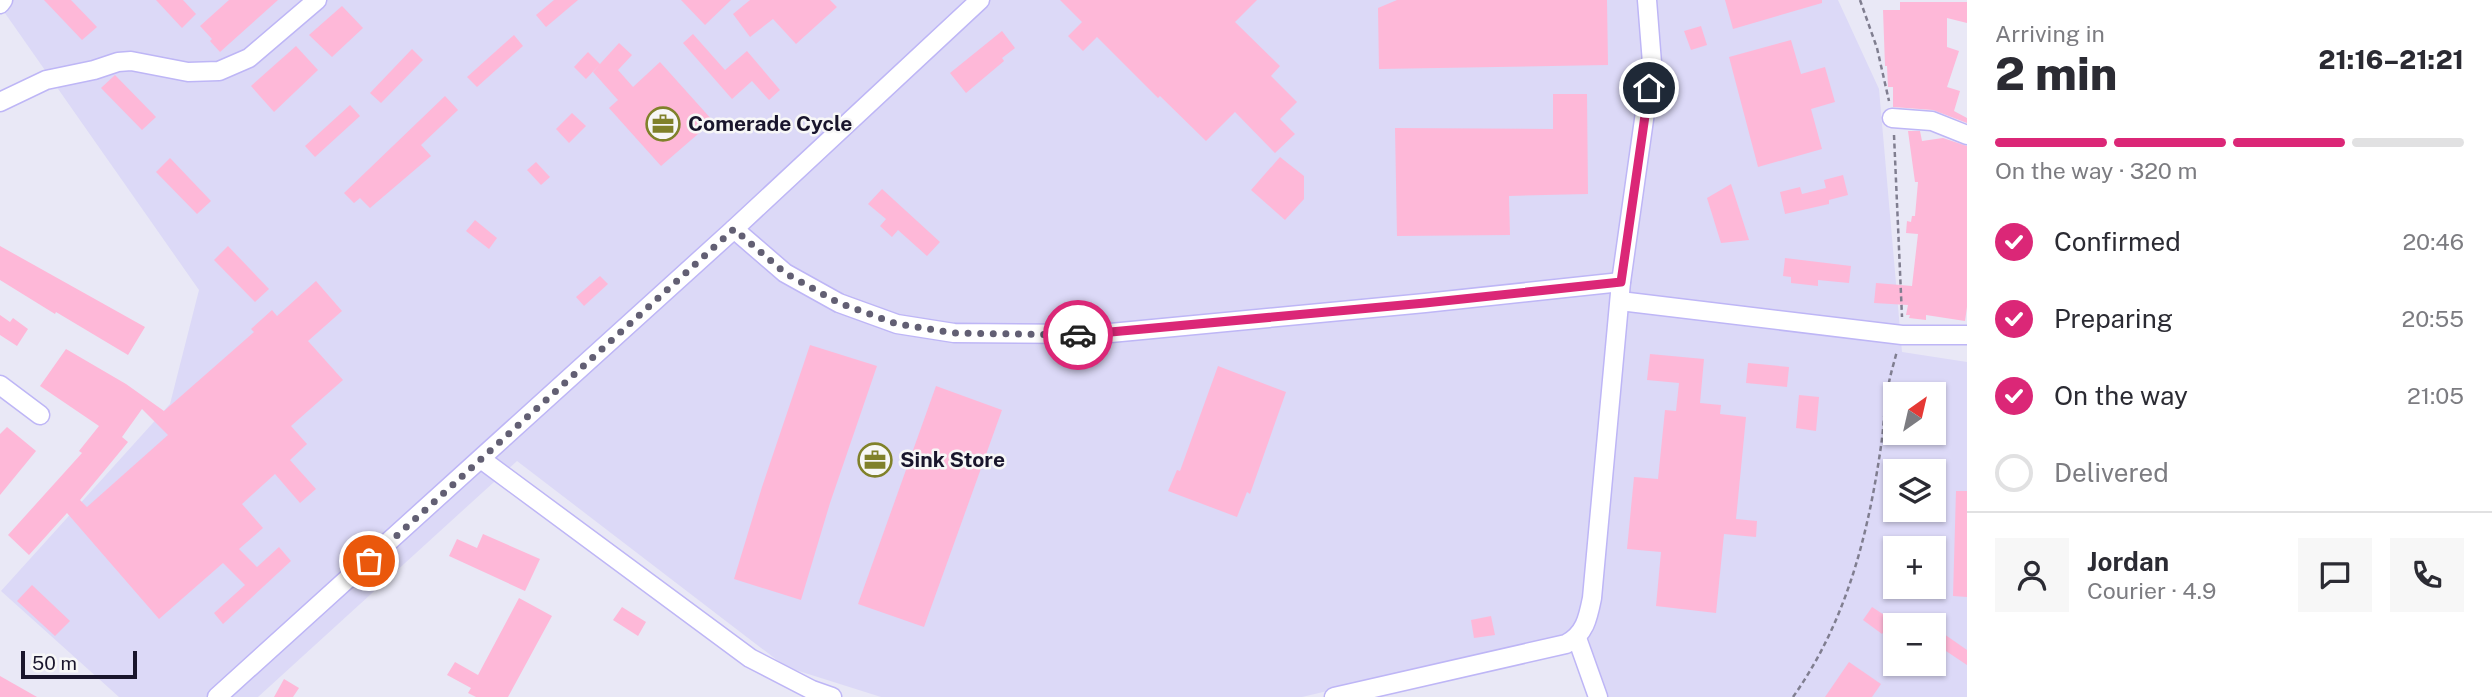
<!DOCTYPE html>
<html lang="en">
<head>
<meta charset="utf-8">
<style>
	:root { --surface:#fff; --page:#f7f7f7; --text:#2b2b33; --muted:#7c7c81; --line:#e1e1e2; --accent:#db2777 }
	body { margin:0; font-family:"Public Sans",sans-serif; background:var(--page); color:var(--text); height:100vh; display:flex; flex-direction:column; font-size:26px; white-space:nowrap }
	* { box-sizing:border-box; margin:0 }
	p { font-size:23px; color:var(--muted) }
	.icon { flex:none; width:38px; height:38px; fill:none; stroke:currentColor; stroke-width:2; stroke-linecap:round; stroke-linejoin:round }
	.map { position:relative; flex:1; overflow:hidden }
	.drawer { display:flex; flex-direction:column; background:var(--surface); width:525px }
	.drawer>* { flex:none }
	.needle { width:46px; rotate:34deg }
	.fabs { position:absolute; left:1883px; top:382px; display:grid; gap:14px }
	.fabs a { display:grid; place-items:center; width:63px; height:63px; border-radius:0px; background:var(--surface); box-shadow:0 2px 5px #0004; font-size:35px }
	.scale { position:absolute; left:21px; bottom:18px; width:116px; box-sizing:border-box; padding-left:7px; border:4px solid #19152c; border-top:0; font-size:19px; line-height:24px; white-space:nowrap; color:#19152c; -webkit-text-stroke:5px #f7f7f7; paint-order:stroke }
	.pin { position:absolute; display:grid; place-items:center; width:60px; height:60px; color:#fff; margin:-30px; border:4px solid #fff; border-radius:50%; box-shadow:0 2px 7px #0007 }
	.courier { position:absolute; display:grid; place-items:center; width:70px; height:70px; margin:-35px; border:5px solid #db2777; border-radius:50%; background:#fff; color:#222; box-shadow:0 2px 9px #0007 }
	.summary em { font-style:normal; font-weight:800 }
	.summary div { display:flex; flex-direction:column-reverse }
	.summary { display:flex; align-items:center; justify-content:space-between; height:119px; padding:0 28px }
	h1 { font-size:46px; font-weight:800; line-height:52px }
	.bar { display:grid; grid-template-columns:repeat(4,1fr); gap:10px 7px; align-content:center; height:84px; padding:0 28px }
	.bar i { height:9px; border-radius:5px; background:var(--line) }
	.bar .on { background:var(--accent) }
	.bar p { grid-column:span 4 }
	.line { display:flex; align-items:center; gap:18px; padding:0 28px; border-top:2px solid var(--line) }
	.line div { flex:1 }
	.round { display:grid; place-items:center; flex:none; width:74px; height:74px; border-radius:0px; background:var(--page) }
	ol { padding:0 28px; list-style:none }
	li { display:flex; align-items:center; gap:21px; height:77px }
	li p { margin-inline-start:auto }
	li .icon { padding:7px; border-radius:50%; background:var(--accent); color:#fff; stroke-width:4 }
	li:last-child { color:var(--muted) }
	li i { width:38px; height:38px; border:4px solid var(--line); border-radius:50% }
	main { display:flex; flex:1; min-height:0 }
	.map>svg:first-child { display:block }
	.built { fill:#dcd9f7; fill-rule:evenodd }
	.building { fill:#feb8d8; fill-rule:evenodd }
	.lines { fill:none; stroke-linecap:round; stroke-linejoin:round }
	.street-casing { stroke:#beb6f6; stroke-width:21 }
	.path { stroke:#807e90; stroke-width:2.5; stroke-dasharray:5 3.5; stroke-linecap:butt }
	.street { stroke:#fff; stroke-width:18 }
	.done { stroke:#625f73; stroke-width:7; stroke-dasharray:0 12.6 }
	.route { stroke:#db2777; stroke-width:9 }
	.labels { text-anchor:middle; stroke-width:5; stroke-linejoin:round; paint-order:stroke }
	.poi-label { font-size:21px; font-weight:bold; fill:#19152c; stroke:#f7f7f7; text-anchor:start }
</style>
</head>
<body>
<main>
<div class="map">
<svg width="1967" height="697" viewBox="0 0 1967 697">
	<rect width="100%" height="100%" fill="#e9e8f6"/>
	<path class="built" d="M 0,0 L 1838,0 L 1879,89 L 1902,352 L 1967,362 L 1967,697 L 1606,697 L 1586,630 L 1302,697 L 881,697 L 786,667 L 517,461 L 258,697 L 119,697 L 1,591 L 170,404 L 199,290 L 0,6 ZM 1895,394 L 1934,394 L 1934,432 L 1895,432 ZM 1895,471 L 1934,471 L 1934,509 L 1895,509 ZM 1895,548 L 1934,548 L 1934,586 L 1895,586 ZM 1895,625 L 1934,625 L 1934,663 L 1895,663 Z"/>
	<g class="building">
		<path d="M 44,0 L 71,0 L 97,27 L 82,40 Z"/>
		<path d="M 156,0 L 183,0 L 196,14 L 182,28 Z"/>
		<path d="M 229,0 L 278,0 L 220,52 L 210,41 L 212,39 L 200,26 Z"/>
		<path d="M 554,0 L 578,0 L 546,27 L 536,15 Z"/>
		<path d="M 681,0 L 731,0 L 705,25 Z"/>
		<path d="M 750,0 L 830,0 L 837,7 L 796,44 L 773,19 L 750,37 L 733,14 Z"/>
		<path d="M 1060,0 L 1257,0 L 1235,22 L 1280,66 L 1271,76 L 1297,102 L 1280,119 L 1295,134 L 1275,153 L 1235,112 L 1206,141 L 1160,96 L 1158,98 L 1097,37 L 1083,51 L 1068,36 L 1082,22 Z"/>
		<path d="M 1397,0 L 1607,0 L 1608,65 L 1379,69 L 1378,8 Z"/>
		<path d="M 1725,0 L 1822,0 L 1822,3 L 1733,29 Z"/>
		<path d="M 1900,2 L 1967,2 L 1967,23 L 1947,18 L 1947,47 L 1959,51 L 1947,87 L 1960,91 L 1954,111 L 1967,118 L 1967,123 L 1933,110 L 1893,107 L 1893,87 L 1888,87 L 1887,66 L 1885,66 L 1883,10 L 1900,10 Z"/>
		<path d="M 342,6 L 363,28 L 332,57 L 309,35 Z"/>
		<path d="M 1701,26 L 1707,45 L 1691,50 L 1684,31 Z"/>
		<path d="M 1002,31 L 1015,48 L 1002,58 L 1004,61 L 966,93 L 950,73 Z"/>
		<path d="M 693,34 L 725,70 L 747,51 L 780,90 L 769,100 L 752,81 L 732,99 L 683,43 Z"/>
		<path d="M 514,35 L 523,46 L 477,87 L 467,77 Z"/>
		<path d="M 1791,40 L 1801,74 L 1825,67 L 1835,102 L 1811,109 L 1822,149 L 1758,167 L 1729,57 Z"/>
		<path d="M 619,43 L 632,55 L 618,70 L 633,87 L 660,62 L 713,121 L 661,166 L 609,108 L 618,100 L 593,72 L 600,64 L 586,79 L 574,67 L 588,52 L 600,64 Z"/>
		<path d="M 296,46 L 318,70 L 274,112 L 251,86 Z"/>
		<path d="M 412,49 L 423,60 L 381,103 L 370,93 Z"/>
		<path d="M 115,75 L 156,117 L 142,130 L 101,88 Z"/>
		<path d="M 1553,94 L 1587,94 L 1588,194 L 1509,196 L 1510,235 L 1397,236 L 1395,128 L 1553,129 Z"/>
		<path d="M 445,96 L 458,110 L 421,145 L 431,156 L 370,208 L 360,198 L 354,203 L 344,193 Z"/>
		<path d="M 350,105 L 360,116 L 315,157 L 305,146 Z"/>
		<path d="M 572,113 L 586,126 L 569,143 L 556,129 Z"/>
		<path d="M 1908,131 L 1920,131 L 1922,141 L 1943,138 L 1967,146 L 1967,307 L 1965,321 L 1926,315 L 1926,320 L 1909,318 L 1910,315 L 1906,315 L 1908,305 L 1874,303 L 1876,283 L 1912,286 L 1918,234 L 1906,233 L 1907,221 L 1911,222 L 1912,216 L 1915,216 L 1918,182 L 1915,182 Z"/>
		<path d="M 1280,157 L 1304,176 L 1304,199 L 1285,220 L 1251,190 Z"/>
		<path d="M 170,158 L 211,201 L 197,214 L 156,172 Z"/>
		<path d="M 536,162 L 550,177 L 541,185 L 527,170 Z"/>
		<path d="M 1843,175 L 1848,195 L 1829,200 L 1829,204 L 1785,214 L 1780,192 L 1800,187 L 1802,194 L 1826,188 L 1824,180 Z"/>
		<path d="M 1731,184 L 1749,240 L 1721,243 L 1707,198 Z"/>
		<path d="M 882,189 L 940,242 L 927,256 L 898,230 L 892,237 L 880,226 L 886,219 L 868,204 Z"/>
		<path d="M 475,220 L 497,238 L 489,249 L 466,231 Z"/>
		<path d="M 0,246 L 145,327 L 128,355 L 56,312 L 55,314 L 0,280 Z"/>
		<path d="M 228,246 L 269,289 L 255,302 L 214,260 Z"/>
		<path d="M 1785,258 L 1851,266 L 1849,283 L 1818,280 L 1818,286 L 1791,283 L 1791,277 L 1783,276 Z"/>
		<path d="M 600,276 L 608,284 L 584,306 L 576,297 Z"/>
		<path d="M 316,281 L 342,311 L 308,341 L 343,380 L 291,426 L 307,444 L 290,460 L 316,489 L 300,503 L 275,474 L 242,504 L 263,528 L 239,549 L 257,567 L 279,547 L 291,561 L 223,624 L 214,613 L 245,585 L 223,563 L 159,619 L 67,513 L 29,555 L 8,535 L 82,453 L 79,451 L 99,426 L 40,386 L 66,349 L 126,384 L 164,411 L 254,332 L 251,329 L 272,310 L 277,316 ZM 142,409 L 168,435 L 87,507 L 80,500 L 128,442 L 122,437 Z"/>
		<path d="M 0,315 L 10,322 L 13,318 L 28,329 L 17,346 L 0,335 Z"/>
		<path d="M 810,345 L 877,366 L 830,503 L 801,600 L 734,579 L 762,487 Z"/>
		<path d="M 1650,354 L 1704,359 L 1700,403 L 1721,405 L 1720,414 L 1746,417 L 1736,519 L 1757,521 L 1756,537 L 1724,534 L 1716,613 L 1656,606 L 1661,552 L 1627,549 L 1634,477 L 1658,479 L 1665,410 L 1676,411 L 1679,383 L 1647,380 Z"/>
		<path d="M 1748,363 L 1789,367 L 1787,387 L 1746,383 Z"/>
		<path d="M 1218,366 L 1286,392 L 1250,494 L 1247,492 L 1237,517 L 1168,491 L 1177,470 L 1180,471 Z"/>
		<path d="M 936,386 L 1002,410 L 924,627 L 858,604 Z"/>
		<path d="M 1799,395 L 1819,397 L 1816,431 L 1796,428 Z"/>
		<path d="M 7,427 L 36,451 L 0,495 L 0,434 Z"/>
		<path d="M 1956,491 L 1967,491 L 1967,597 L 1953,596 Z"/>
		<path d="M 483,534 L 540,559 L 525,591 L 449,556 L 457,539 L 477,548 Z"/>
		<path d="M 32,585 L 70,621 L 55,636 L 17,601 Z"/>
		<path d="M 519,598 L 552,616 L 508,697 L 476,697 L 468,693 L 471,688 L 447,675 L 455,662 L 478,675 Z"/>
		<path d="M 622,607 L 646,622 L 638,636 L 613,620 Z"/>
		<path d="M 1872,607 L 1892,620 L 1882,634 L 1863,620 Z"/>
		<path d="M 1491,616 L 1495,635 L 1474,638 L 1471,620 Z"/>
		<path d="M 1934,627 L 1967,650 L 1967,665 L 1934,643 Z"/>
		<path d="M 1849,662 L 1881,684 L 1872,697 L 1825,697 Z"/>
		<path d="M 0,676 L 37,697 L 0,697 Z"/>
		<path d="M 284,679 L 299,688 L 293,697 L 274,697 Z"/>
	</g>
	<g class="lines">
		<defs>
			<g id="street">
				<path d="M 0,4 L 3,0"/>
				<path d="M 0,102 L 46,80 L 94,70 L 118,62 L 131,61 L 188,72 L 219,71 L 249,58 L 317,0"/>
				<path d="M 1892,118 L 1932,121 L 1967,135"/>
				<path d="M 734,229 L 785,273 L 839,303 L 897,324 L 954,333 L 1100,334 L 1425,303 L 1621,282"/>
				<path d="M 1620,301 L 1902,335 L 1967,335"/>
				<path d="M 0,385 L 40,415"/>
				<path d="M 481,459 L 750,658 L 812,690 L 832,697"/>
				<path d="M 1577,638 L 1598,697"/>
				<path d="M 217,697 L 734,229 L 980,0"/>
				<path d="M 1334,697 L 1566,644 C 1585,634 1588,618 1592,598 L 1621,282 L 1652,63 L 1647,0"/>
			</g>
		</defs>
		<use href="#street" class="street-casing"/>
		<g class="path">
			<path d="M 1860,0 L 1877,48 L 1889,101"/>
			<path d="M 1894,135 L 1902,317"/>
			<path d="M 1793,697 C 1846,622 1868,536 1881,446 C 1884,427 1884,407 1888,388 C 1890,375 1894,363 1897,351"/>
		</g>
		<use href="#street" class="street"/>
	</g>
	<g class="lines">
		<path class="done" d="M 369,561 L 734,229 L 785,273 L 839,303 L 897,324 L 954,333 L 1078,335"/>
		<path class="route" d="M 1078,335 L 1425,303 L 1621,282 L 1649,88"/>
	</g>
	<defs>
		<symbol id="office-ring" viewBox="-11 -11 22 22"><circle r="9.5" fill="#f7f7f7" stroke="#80812a" stroke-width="1.5"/><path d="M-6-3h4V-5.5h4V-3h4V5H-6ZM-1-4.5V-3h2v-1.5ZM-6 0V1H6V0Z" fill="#80812a"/></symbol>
	</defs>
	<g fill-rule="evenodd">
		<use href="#office-ring" x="644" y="105" width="38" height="38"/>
		<use href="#office-ring" x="856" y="441" width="38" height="38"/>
	</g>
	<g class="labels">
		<g class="poi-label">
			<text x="688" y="131">Comerade Cycle</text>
			<text x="900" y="467">Sink Store</text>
		</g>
	</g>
</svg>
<div class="fabs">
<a><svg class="needle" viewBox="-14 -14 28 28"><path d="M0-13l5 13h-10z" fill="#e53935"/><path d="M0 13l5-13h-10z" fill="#7c7c81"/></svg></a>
<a><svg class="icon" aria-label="layers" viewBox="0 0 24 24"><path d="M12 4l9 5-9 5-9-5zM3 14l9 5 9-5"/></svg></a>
<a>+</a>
<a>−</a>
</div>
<div class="scale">50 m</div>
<div class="pin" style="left:369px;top:561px;background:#ea580c"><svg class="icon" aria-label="bag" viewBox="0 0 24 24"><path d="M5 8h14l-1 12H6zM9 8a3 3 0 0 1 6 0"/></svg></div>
<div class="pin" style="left:1649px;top:88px;background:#1f2937"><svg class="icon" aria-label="home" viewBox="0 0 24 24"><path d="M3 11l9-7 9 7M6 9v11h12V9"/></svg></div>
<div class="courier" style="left:1078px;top:335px"><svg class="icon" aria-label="car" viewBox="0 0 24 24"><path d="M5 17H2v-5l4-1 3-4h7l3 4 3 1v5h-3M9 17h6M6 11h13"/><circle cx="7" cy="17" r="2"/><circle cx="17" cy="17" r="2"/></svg></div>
</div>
<section class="drawer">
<div class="summary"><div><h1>2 min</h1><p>Arriving in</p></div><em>21:16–21:21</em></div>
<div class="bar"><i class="on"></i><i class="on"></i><i class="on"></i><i></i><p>On the way · 320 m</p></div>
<ol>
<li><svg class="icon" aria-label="check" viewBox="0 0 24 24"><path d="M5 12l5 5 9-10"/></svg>Confirmed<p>20:46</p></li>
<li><svg class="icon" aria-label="check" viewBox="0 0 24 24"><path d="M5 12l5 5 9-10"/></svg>Preparing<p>20:55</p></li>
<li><svg class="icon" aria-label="check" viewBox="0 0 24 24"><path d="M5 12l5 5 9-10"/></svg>On the way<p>21:05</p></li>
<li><i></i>Delivered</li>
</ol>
<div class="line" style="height:126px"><a class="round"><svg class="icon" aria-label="person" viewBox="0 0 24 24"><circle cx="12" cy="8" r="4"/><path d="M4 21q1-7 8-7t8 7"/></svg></a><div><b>Jordan</b><p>Courier · 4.9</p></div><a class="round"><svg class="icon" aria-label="chat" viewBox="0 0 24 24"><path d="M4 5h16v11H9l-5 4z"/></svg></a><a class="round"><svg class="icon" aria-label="phone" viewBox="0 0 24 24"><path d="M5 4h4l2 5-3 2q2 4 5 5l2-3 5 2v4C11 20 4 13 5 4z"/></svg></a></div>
</section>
</main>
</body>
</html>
